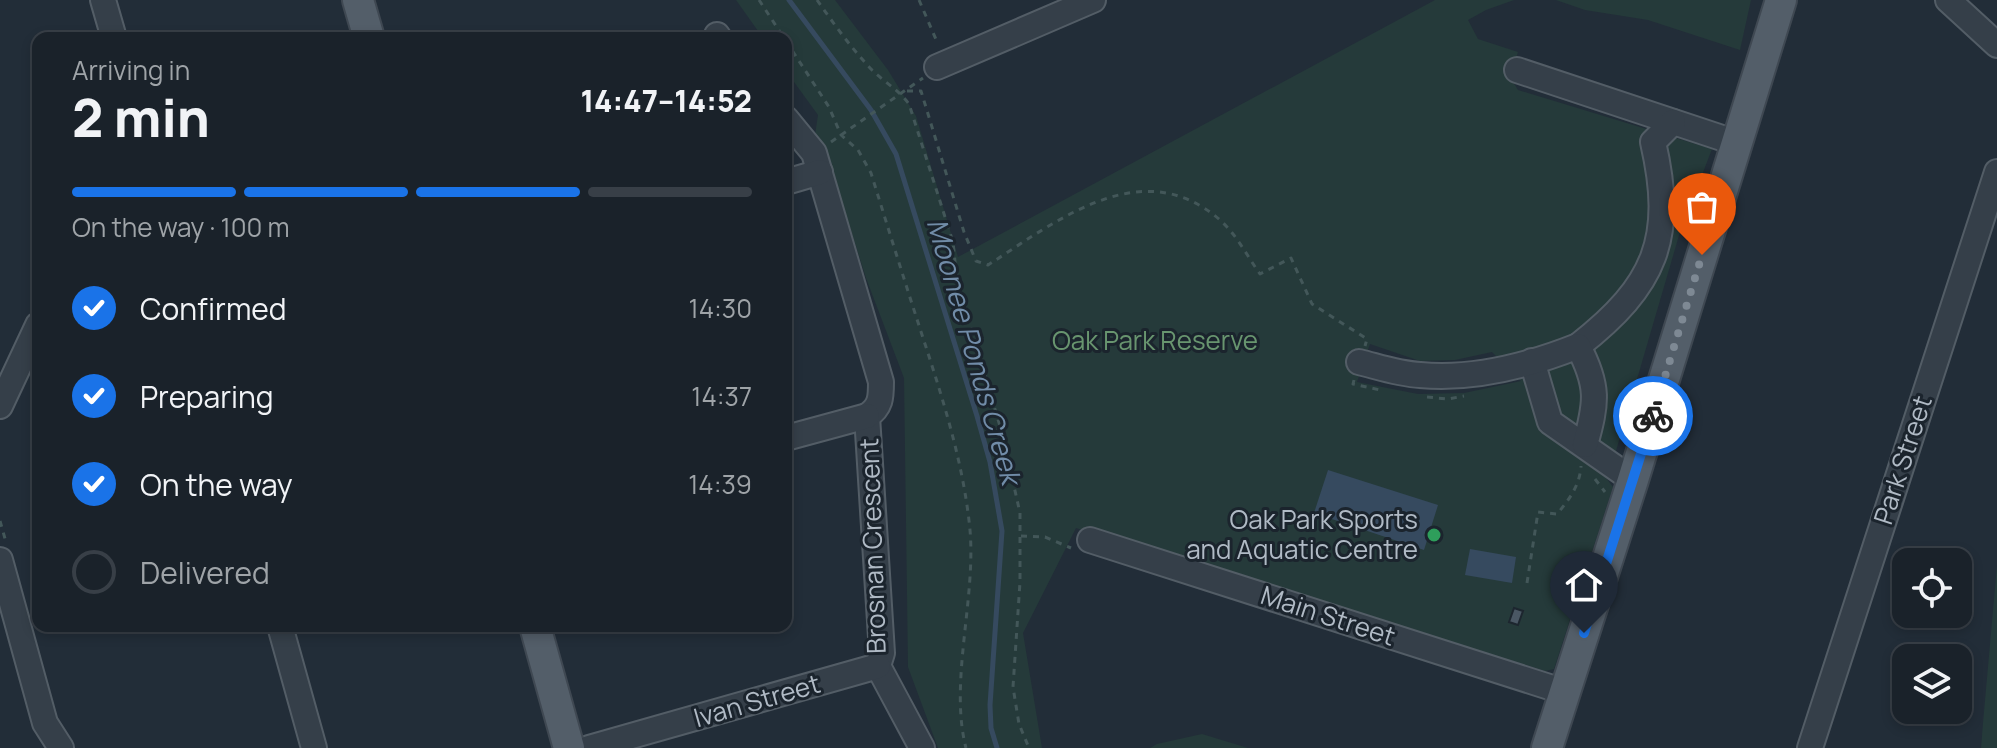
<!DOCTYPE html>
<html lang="en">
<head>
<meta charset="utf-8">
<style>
	:root { --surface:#1a222a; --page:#232a32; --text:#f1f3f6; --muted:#9fa4a8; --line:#383f47; --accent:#1a73e8 }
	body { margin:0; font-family:Manrope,sans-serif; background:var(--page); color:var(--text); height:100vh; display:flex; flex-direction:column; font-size:30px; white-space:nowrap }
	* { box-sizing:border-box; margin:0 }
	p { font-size:26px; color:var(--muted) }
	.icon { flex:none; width:44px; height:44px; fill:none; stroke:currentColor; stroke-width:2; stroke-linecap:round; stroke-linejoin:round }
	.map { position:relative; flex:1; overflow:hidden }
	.side { position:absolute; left:32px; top:32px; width:760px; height:600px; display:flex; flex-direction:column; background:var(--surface); border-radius:16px; box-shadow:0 4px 12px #0003,0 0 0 2px var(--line) }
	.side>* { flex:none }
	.buttons { position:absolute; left:1892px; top:548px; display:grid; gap:16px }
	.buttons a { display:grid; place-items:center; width:80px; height:80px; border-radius:16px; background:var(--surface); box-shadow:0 4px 12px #0003,0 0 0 2px var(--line); font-size:40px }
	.pin { position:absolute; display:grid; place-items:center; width:68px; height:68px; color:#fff; margin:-82px -34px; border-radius:50% 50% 50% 0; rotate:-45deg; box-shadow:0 0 8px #0007 }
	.pin .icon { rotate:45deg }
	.courier { position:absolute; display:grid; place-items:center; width:80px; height:80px; margin:-40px; border:6px solid #1a73e8; border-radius:50%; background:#fff; color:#222; box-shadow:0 2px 10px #0007 }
	.head em { font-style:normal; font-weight:800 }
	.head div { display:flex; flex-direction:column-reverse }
	.head { display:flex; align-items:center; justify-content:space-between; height:136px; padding:0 40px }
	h1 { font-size:52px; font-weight:800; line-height:60px }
	.bar { display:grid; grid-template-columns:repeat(4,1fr); gap:12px 8px; align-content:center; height:96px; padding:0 40px }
	.bar i { height:10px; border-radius:6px; background:var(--line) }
	.bar .current { background:var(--accent) }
	.bar p { grid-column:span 4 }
	ol { padding:0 40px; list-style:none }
	li { display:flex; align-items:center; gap:24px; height:88px }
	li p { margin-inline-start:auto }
	li .icon { padding:8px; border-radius:50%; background:var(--accent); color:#fff; stroke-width:4 }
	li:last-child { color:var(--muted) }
	li i { width:44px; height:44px; border:4px solid var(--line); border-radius:50% }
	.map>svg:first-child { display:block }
	.green { fill:#253a3a; fill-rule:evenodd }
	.water { fill:#364a5f }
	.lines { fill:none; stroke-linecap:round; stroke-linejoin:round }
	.stream { stroke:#364a5f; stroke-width:5 }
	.building { fill:#4a5764; stroke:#1d262f; stroke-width:2 }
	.minor-casing { stroke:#535d66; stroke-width:28 }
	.major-casing { stroke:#3f4852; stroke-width:34 }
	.path { stroke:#435759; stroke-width:3; stroke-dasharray:6 6; stroke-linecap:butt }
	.minor { stroke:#353f49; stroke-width:24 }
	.major { stroke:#535e69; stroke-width:30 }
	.done { stroke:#7e8994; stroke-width:8; stroke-dasharray:0 14.4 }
	.route { stroke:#1a73e8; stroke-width:10 }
	.leisure-dot { fill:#2e9e5b; stroke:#1b242d; stroke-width:3 }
	.labels { text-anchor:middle; stroke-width:6; stroke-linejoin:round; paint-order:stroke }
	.park-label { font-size:26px; fill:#68956f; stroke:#1b242d }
	.street-label { font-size:26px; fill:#b0bac5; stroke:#1b242d }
	.poi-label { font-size:26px; fill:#b0bac5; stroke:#1b242d; text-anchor:end }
	.water-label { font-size:28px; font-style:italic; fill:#718ca8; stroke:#1b242d }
</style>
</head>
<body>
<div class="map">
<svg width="1997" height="748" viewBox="0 0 1997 748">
	<rect width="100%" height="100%" fill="#222d38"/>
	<g class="green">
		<path d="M 736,0 L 835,0 L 888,70 L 916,116 L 958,257 L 1435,0 L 1514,0 L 1486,10 L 1468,20 L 1478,39 L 1518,52 L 1510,77 L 1518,90 L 1712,149 L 1680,232 L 1616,451 L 1600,470 L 1613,487 L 1554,669 L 1545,671 L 1076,528 L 1023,633 L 1042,748 L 938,748 L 908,667 L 904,378 L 866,278 L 834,177 L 814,142 L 818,115 L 786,71 L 786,38 L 763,38 ZM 1370,344 L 1420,361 L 1455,360 L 1492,352 L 1521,381 L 1464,393 L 1418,394 L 1357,382 Z"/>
		<path d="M 1556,0 L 1751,0 L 1740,50 L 1648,20 L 1585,10 Z"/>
		<path d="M 1997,565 L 1997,748 L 1981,748 L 1983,723 Z"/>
		<path d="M 1202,734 L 1248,748 L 1150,748 L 1157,744 Z"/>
	</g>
	<g class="water">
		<path d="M 1328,470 L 1438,505 L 1424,550 L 1314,513 Z"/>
		<path d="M 1470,549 L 1516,557 L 1512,583 L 1465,575 Z"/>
	</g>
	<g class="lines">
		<path class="stream" d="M 789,0 L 871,110 L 896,154 L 977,416 L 990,462 L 1002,531 L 990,705 L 991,728 L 997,748"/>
	</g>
	<path class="building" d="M 1514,608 L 1523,611 L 1518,625 L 1509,622 Z"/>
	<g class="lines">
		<defs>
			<g id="minor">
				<path d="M 103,0 L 114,38"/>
				<path d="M 1948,0 L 1997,45"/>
				<path d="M 717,35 L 719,38"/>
				<path d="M 937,67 L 1093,0"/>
				<path d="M 1517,70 L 1737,143"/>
				<path d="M 786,119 L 814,153 L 881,382 C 881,397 881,407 867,416 L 882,653 L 878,666 L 922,748"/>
				<path d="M 786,182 L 820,172"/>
				<path d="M 1578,346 C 1656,285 1675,238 1653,142 L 1673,122"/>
				<path d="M 1532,361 L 1550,422 L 1633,480"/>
				<path d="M 1359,362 C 1379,367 1399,374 1420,375 C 1472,380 1530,365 1578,346 C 1599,386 1597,402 1585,445"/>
				<path d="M 0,406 L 38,325"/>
				<path d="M 786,438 L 867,416"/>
				<path d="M 1090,540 L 1565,692"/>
				<path d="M 0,560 L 45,723 L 61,748"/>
				<path d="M 280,626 L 314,748"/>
				<path d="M 589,748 L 878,666"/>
				<path d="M 1810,748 L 1997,172"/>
			</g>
			<g id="major">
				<path d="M 358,0 L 369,38"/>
				<path d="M 535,626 L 569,748"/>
				<path d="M 1547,748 L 1633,480 L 1781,0"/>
			</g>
		</defs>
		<use href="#minor" class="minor-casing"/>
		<use href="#major" class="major-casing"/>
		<g class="path">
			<path d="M 759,0 L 784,38"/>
			<path d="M 817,0 C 834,24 851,48 872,70 C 884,82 899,90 909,104 L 953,242 L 956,271 L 965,308 L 1002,433 L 1020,513 L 1020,582 L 1013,687 L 1019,724 L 1029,748"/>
			<path d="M 919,0 L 938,44"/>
			<path d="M 786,41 L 829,107 L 841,135 L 858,150 L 871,173 C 889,231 907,289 926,347 C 945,406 964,467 970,530 C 976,599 949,683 966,748"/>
			<path d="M 907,91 L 921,91 L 964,232 L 976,261 L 988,265 C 1057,221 1142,152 1220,220 C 1237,235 1247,256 1260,274 L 1291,258 L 1312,304 L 1367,339 L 1365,346"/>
			<path d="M 831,142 L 923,78"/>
			<path d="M 1354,380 L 1353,384 L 1380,390"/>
			<path d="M 1427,397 L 1448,399 L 1464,396"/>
			<path d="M 1595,479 L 1605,492"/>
			<path d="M 0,521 L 6,542"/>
			<path d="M 1021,536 L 1045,537 L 1071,548"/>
			<path d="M 1527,583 L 1538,512 L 1557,514 C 1569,500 1580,485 1581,466"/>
		</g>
		<use href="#minor" class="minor"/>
		<use href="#major" class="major"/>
	</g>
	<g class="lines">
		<path class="done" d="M 1653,416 L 1702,255"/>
		<path class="route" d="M 1584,633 L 1653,416"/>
	</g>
	<circle class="leisure-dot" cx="1434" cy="535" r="8"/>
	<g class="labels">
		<g class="park-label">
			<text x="1155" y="350">Oak Park Reserve</text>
		</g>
		<g class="street-label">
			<text transform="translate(1903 460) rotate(-72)" y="9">Park Street</text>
			<text transform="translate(873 546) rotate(-92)" y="9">Brosnan Crescent</text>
			<text transform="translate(1328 616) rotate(18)" y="9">Main Street</text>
			<text transform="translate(757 701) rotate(-16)" y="9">Ivan Street</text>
		</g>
		<g class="poi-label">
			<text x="1418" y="529">Oak Park Sports<tspan x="1418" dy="30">and Aquatic Centre</tspan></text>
		</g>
		<g class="water-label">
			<text transform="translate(974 351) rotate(74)" y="10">Moonee Ponds Creek</text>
		</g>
	</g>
</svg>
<div class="buttons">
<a><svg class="icon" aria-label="locate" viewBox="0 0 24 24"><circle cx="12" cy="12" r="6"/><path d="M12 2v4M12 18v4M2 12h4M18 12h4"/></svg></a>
<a><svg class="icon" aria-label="layers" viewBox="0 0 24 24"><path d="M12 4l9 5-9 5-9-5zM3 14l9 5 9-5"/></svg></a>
</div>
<div class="pin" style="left:1702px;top:255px;background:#ea580c"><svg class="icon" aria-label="bag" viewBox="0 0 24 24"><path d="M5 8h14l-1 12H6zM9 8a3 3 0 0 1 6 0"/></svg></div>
<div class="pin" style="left:1584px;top:633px;background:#1f2937"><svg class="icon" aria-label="home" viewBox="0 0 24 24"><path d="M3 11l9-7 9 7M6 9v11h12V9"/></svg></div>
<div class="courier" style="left:1653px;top:416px"><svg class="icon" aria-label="bike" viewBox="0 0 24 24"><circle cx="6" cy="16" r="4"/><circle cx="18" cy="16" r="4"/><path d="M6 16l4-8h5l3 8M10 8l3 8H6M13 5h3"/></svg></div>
<section class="side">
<div class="head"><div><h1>2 min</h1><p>Arriving in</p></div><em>14:47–14:52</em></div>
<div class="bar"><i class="current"></i><i class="current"></i><i class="current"></i><i></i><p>On the way · 100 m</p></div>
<ol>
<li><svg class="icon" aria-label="check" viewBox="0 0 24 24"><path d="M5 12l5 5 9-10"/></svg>Confirmed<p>14:30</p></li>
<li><svg class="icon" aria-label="check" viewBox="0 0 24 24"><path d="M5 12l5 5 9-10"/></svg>Preparing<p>14:37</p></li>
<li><svg class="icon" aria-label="check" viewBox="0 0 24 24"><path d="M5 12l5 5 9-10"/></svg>On the way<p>14:39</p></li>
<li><i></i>Delivered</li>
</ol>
</section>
</div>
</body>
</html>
